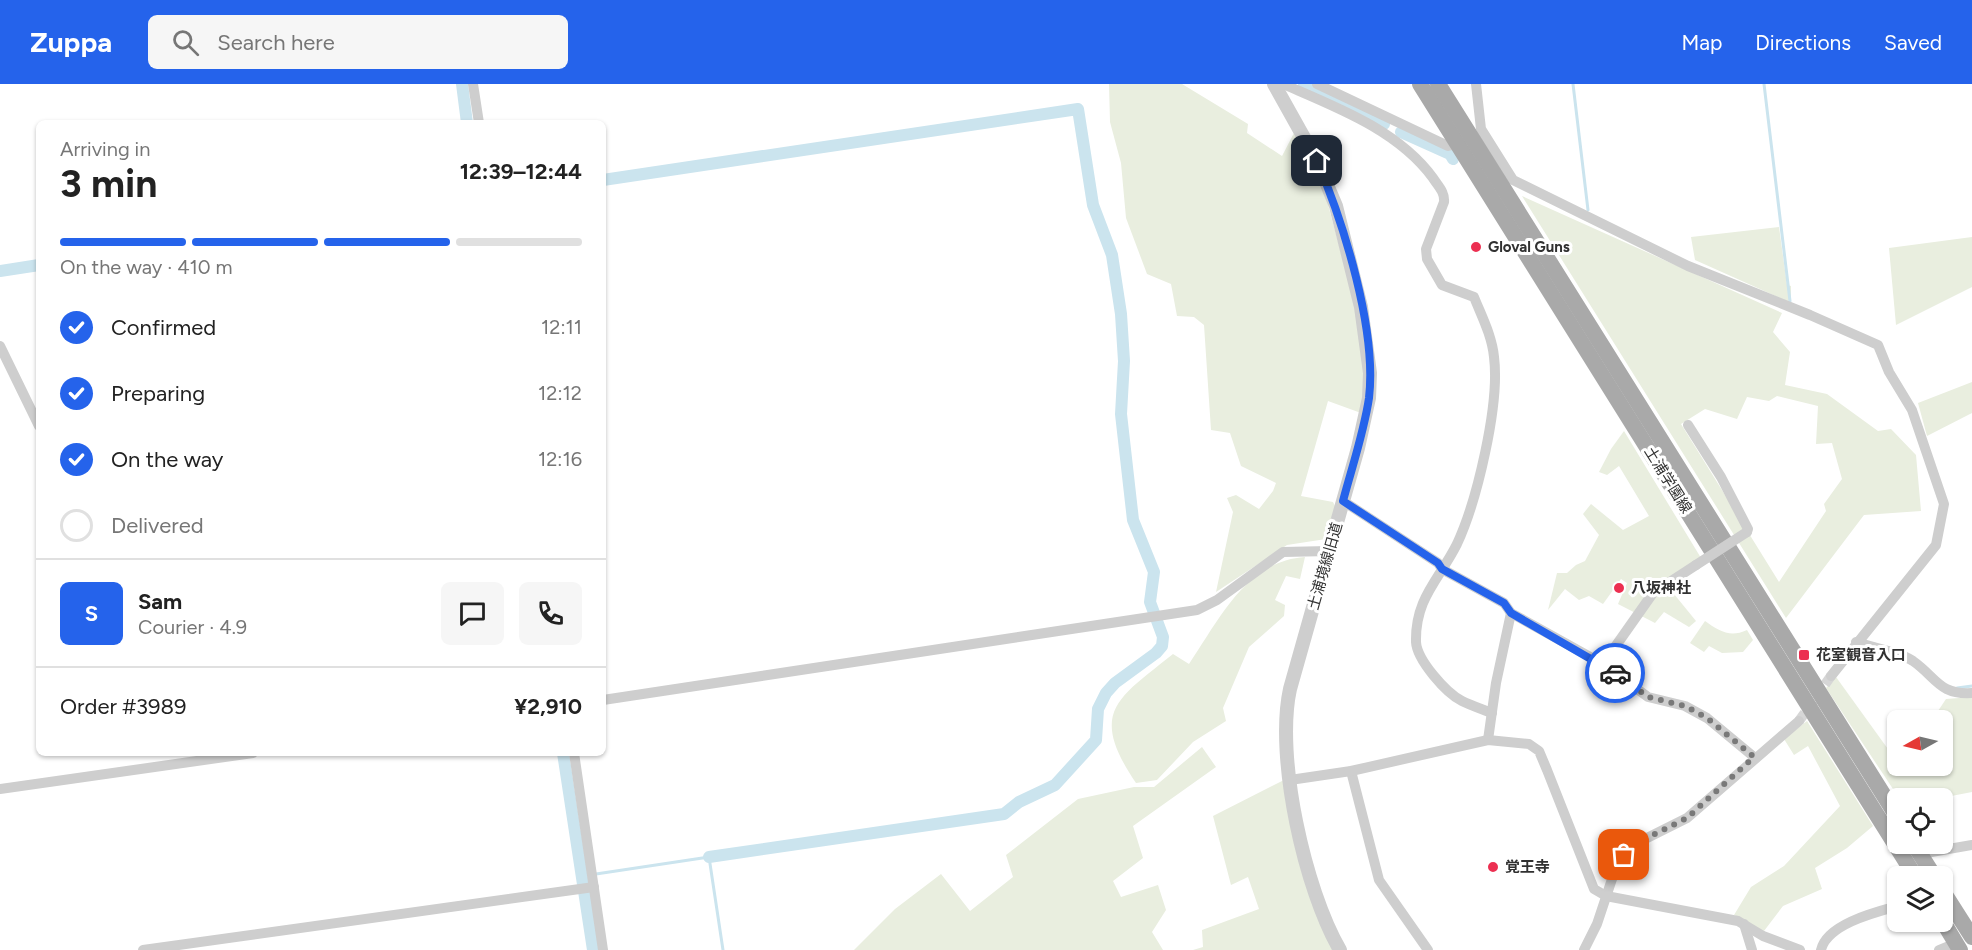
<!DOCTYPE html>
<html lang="en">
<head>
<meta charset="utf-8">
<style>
	:root { --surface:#fff; --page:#f6f6f6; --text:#222; --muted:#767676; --line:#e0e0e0; --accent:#2563eb }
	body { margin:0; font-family:Figtree,"Noto Sans JP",sans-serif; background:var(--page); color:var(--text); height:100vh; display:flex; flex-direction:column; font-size:22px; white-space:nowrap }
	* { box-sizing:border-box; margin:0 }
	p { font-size:20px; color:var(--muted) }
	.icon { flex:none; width:33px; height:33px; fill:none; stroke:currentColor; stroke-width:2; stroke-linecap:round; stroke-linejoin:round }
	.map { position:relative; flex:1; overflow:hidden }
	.drawer { position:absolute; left:36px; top:36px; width:570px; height:636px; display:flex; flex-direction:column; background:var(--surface); border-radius:9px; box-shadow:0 2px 4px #0004 }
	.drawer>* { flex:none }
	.needle { width:39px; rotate:262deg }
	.controls { position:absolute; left:1887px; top:626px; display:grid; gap:12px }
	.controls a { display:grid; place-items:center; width:66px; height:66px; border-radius:9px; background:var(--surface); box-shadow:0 2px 4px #0004; font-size:30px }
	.pin { position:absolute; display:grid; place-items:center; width:51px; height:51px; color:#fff; margin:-26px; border-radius:12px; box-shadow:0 3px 9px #0006 }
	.courier { position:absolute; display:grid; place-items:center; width:60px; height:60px; margin:-30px; border:4px solid #2563eb; border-radius:50%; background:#fff; color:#222; box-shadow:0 2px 8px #0007 }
	.overview em { font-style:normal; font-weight:700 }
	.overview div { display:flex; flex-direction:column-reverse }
	.overview { display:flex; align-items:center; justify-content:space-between; height:102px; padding:0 24px }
	h1 { font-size:39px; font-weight:700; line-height:45px }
	.bar { display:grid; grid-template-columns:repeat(4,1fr); gap:9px 6px; align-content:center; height:72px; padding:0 24px }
	.bar i { height:8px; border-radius:4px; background:var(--line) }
	.bar .on { background:var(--accent) }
	.bar p { grid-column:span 4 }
	.line { display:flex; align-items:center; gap:15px; padding:0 24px; border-top:2px solid var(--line) }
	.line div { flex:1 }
	.round { display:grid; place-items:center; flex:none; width:63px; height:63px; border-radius:9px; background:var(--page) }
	ol { padding:0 24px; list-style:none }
	li { display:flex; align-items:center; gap:18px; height:66px }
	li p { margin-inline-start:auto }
	li .icon { padding:6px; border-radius:50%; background:var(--accent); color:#fff; stroke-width:4 }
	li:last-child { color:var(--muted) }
	li i { width:33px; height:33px; border:3px solid var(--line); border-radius:50% }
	header { display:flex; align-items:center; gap:36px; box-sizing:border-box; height:84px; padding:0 30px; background:var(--accent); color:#fff }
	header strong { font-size:28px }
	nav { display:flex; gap:33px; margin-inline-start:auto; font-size:21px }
	.search { width:420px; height:54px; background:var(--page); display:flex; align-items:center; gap:15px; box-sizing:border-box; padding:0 21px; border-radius:9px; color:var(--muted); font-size:22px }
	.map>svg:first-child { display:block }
	.green { fill:#e9eedf; fill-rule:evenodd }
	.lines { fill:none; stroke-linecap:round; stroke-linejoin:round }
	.stream { stroke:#cbe4ee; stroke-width:3 }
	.canal { stroke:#cbe4ee; stroke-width:12 }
	.minor-tunnel { stroke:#d6d6d6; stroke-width:10; stroke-dasharray:10 5; stroke-linecap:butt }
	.minor { stroke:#cecece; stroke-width:10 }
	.tertiary { stroke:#cecece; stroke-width:14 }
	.primary { stroke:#a9a9a9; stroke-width:16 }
	.minor-bridge { stroke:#cecece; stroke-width:10 }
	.done { stroke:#797979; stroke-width:6; stroke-dasharray:0 10.8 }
	.route { stroke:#2563eb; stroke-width:8 }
	.poi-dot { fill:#ec2f51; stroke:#fff; stroke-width:2 }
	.labels { text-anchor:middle; stroke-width:6; stroke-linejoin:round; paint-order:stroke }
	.poi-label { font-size:15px; font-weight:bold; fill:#313131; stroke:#fff; text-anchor:start }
	.street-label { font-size:15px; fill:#313131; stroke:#fff }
</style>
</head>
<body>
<header>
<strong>Zuppa</strong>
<div class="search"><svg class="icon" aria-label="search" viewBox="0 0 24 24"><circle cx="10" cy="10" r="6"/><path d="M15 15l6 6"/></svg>Search here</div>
<nav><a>Map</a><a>Directions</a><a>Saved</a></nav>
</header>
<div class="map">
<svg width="1972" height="866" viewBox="0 0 1972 866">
	<rect width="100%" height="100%" fill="#fff"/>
	<g class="green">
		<path d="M 1109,0 L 1182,0 L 1248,40 L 1247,49 L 1282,72 L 1294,49 L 1327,117 L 1355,221 L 1365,291 L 1361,329 L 1328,317 L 1301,412 L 1333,418 L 1335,422 L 1326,455 L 1287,461 L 1216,508 L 1233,428 L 1227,414 L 1236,411 L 1259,425 L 1273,407 L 1276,399 L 1241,382 L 1230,349 L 1211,346 L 1204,241 L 1194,233 L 1177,232 L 1171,200 L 1147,190 L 1126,134 L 1121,79 L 1110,38 Z"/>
		<path d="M 1522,112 L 1782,229 L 1773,248 L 1790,268 L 1785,301 L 1827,310 L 1878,347 L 1891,345 L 1916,371 L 1921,427 L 1864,431 L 1786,534 ZM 1777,312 L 1818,322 L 1816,360 L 1832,359 L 1842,395 L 1824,420 L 1826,427 L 1779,498 L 1681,340 L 1705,325 L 1737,335 L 1747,313 L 1769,317 Z"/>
		<path d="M 1779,143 L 1787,201 L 1791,202 L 1791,219 L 1695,176 L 1691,153 Z"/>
		<path d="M 1972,153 L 1972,203 L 1896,241 L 1889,164 Z"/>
		<path d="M 1972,298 L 1972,329 L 1927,352 L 1918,319 Z"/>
		<path d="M 1624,347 L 1701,474 L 1665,499 L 1696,537 L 1689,543 L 1664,528 L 1655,539 L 1618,520 L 1627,499 L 1621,495 L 1603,520 L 1589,512 L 1579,516 L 1565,505 L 1548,526 L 1557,489 L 1567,489 L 1576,481 L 1585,477 L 1599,451 L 1583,430 L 1591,420 L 1623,446 L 1649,432 L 1619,382 L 1607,391 L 1599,388 L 1611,365 Z"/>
		<path d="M 1305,473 L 1300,495 L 1286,492 L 1275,516 L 1285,521 L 1284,532 L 1249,563 L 1223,624 L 1226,637 L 1193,658 L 1157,696 L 1136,699 C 1088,628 1117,615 1173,570 L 1189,580 C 1219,536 1246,477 1305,473 Z"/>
		<path d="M 1705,537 C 1719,547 1730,554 1747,546 L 1753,556 L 1743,568 L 1722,569 L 1709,562 L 1704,568 L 1690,559 Z"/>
		<path d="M 1836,593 L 1893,672 L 1897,671 L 1898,681 L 1942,681 L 1942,636 L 1932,636 L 1946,615 L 1972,613 L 1972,708 L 1941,714 L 1899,714 L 1826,604 Z"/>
		<path d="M 1807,637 L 1873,742 L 1847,764 L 1815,784 L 1822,805 L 1783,822 L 1764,847 C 1753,844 1746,835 1734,831 L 1751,803 L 1784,782 L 1840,722 L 1808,662 L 1794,671 L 1784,655 Z"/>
		<path d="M 1202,663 L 1216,683 L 1133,742 L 1143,774 L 1113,797 L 1121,813 L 1158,801 L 1166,826 L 1152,848 L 1163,866 L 854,866 L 895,825 L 941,790 L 970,827 L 1013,793 L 1006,771 L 1078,715 L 1134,703 L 1154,703 Z"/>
		<path d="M 1284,696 C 1294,756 1305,812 1334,866 L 1193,866 L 1203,863 L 1202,846 L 1259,825 L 1248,793 L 1231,801 L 1213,732 Z"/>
	</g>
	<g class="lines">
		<g class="stream">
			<path d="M 1573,0 L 1588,126"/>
			<path d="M 1764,0 L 1790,217"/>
			<path d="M 1957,604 L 1972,602"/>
			<path d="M 596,790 L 709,773 L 723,866"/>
		</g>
		<g class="canal">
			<path d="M 462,0 L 467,39"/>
			<path d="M 1304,0 L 1384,40"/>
			<path d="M 1401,48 L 1450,70 L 1453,75"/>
			<path d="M 603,96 L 1078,25 L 1093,121 L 1112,171 L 1121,230 L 1124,277 L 1121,330 L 1133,436 L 1154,488 L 1150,518 L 1163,553 L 1162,562 L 1156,569 L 1115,599 L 1106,609 L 1098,625 L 1096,656 L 1055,701 L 1019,718 L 1004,730 L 709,773"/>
			<path d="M 0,187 L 39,181"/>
			<path d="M 563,669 L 593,866"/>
		</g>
		<path class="minor-tunnel" d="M 1799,637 L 1831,592"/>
		<g class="minor">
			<path d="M 473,0 L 479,39"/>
			<path d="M 1283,0 C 1336,23 1398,46 1433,94 C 1438,102 1445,108 1444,118 L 1426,165 L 1427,175 L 1442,201 L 1474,213 C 1482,233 1492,252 1494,273 C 1500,320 1477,417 1457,460 C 1439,496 1415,514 1416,558 C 1417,576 1446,609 1462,617 C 1472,622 1482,625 1492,629"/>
			<path d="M 1317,0 L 1448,62 L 1461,59"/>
			<path d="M 1476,0 L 1481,45 L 1513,96 L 1688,182 L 1810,231 L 1878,261 L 1889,288 L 1912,326 L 1944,420 L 1936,461 L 1831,592"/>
			<path d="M 0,262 L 39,342"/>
			<path d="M 1688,341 L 1721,393 L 1748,445 L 1747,448"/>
			<path d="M 1343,417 L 1438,479 L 1442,485 L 1504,519 L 1511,529 L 1603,580 L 1648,613 L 1685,622 L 1707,634 L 1754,673"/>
			<path d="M 1856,558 C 1873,564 1898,567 1913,577 C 1937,594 1939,611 1972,609"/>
			<path d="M 1603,580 L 1653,509 L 1696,481"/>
			<path d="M 603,616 L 1197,526 L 1217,516 L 1283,468 L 1329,467"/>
			<path d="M 1488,656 L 1496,599 L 1511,529"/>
			<path d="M 574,669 L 603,866"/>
			<path d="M 1351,687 L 1379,796 L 1428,866"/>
			<path d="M 1290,696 L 1351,687 L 1488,656 L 1529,660 L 1539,667 L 1547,686 L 1594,805 L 1606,812 L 1738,837 L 1763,852 L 1800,866"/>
			<path d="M 0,705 L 253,669"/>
			<path d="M 1920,770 L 1972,761"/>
			<path d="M 1744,840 L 1752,866"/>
			<path d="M 143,866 L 594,803"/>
			<path d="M 1584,866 L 1597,840 L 1614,789 L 1624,771 L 1639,758 L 1687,734 L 1799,637"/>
			<path d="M 1821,866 C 1827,840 1876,828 1898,822"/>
			<path d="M 1939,866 L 1956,859"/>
		</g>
		<path class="tertiary" d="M 1274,0 L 1317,77 L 1336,122 L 1361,223 L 1370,289 L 1369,314 L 1358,364 L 1290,605 C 1275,673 1305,806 1340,866"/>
		<g class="primary">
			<path d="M 1420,0 L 1915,792"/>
			<path d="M 1438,0 L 1898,734"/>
			<path d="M 1913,759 L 1934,792"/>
			<path d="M 1942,806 L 1972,853"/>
			<path d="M 1942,836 L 1960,866"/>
		</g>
		<path class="minor-bridge" d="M 1696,481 L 1747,448"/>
	</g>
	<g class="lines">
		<path class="done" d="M 1615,589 L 1648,613 L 1685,622 L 1707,634 L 1754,673 L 1687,734 L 1639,758 L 1624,771"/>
		<path class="route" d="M 1317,77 C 1344,140 1377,246 1369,314 C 1364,348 1352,383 1343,417 L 1438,479 L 1442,485 L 1504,519 L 1511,529 L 1615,589"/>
	</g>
	<g class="poi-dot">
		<circle cx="1476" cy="163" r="6"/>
		<circle cx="1619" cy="504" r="6"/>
		<rect x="1798" y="565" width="12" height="12" rx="3"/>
		<circle cx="1493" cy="783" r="6"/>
	</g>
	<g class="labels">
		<g class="poi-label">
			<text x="1488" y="168">Gloval Guns</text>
			<text x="1631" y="509">八坂神社</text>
			<text x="1816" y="576">花室観音入口</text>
			<text x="1505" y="788">覚王寺</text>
		</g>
		<g class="street-label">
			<text transform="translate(1668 396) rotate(58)" y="5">土浦学園線</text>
			<text transform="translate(1325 482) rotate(-74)" y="5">土浦境線旧道</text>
		</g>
	</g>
</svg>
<div class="controls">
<a><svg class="needle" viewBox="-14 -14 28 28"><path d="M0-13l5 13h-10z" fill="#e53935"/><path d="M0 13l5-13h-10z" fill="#767676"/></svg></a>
<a><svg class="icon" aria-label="locate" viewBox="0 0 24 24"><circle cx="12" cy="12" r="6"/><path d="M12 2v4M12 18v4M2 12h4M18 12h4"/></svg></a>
<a><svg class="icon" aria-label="layers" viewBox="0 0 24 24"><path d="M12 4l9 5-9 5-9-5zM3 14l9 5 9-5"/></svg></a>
</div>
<div class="pin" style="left:1624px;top:771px;background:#ea580c"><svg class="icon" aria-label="bag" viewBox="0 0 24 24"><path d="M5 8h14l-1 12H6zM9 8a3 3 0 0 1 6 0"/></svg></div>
<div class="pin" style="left:1317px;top:77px;background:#1f2937"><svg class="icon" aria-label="home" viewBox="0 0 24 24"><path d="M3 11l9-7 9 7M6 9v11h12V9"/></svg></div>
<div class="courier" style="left:1615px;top:589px"><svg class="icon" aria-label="car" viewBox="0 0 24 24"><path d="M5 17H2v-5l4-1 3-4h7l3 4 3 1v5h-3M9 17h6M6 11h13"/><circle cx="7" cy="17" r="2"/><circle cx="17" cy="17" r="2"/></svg></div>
<section class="drawer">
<div class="overview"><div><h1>3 min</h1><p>Arriving in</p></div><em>12:39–12:44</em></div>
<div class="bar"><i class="on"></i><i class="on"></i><i class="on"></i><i></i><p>On the way · 410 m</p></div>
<ol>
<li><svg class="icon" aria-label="check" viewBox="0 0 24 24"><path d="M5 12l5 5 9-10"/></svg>Confirmed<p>12:11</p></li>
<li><svg class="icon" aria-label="check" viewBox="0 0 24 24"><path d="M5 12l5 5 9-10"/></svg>Preparing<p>12:12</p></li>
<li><svg class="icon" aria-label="check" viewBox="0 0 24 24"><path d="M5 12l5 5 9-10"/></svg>On the way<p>12:16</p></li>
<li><i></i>Delivered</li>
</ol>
<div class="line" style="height:108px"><b class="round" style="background:var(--accent);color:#fff">S</b><div><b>Sam</b><p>Courier · 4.9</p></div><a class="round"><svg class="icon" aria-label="chat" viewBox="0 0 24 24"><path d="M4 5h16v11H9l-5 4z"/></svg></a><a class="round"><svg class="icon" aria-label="phone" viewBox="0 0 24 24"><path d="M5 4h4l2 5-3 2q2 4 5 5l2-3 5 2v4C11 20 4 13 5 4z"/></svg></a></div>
<div class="line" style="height:78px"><div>Order #3989</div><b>¥2,910</b></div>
</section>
</div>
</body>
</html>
